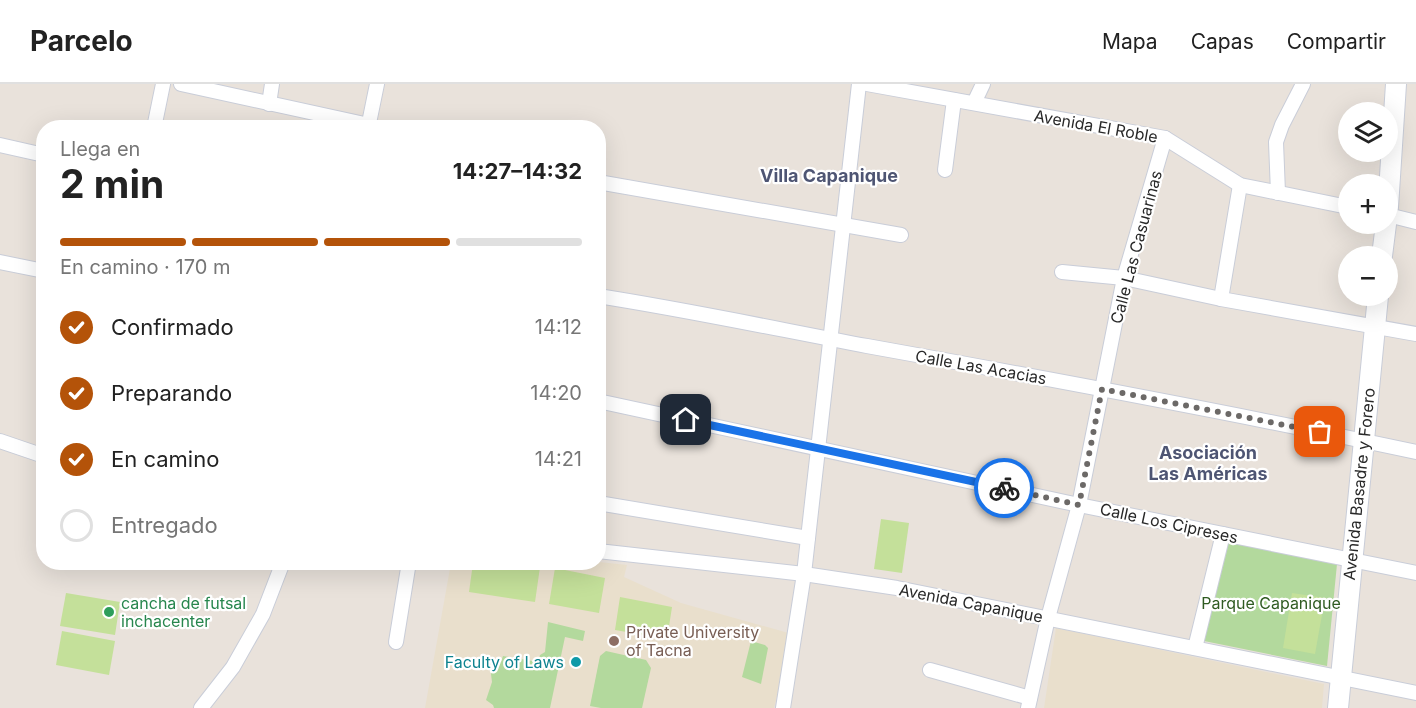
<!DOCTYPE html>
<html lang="es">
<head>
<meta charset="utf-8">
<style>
	:root { --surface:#fff; --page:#f2f2f2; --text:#222; --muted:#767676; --line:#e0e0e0; --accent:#b45309 }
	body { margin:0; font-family:Inter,sans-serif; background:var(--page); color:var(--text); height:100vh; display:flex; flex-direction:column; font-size:22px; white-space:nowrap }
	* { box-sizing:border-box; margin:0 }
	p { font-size:20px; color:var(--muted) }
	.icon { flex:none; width:33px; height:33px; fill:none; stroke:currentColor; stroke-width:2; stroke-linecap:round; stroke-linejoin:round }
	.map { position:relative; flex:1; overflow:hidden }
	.side { position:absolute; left:36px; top:36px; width:570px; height:450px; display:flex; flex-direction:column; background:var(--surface); border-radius:24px; box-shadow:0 6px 24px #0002 }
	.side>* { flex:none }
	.fabs { position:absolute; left:1338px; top:18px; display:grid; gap:12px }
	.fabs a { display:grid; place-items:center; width:60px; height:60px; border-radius:50%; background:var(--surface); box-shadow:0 6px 24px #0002; font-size:30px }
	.pin { position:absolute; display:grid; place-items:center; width:51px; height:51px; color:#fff; margin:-26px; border-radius:12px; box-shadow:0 3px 9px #0006 }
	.courier { position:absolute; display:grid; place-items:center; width:60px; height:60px; margin:-30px; border:4px solid #1a73e8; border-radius:50%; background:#fff; color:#222; box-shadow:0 2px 8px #0007 }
	.headline em { font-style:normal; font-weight:700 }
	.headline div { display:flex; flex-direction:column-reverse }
	.headline { display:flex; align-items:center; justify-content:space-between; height:102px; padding:0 24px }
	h1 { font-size:39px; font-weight:700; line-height:45px }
	.bar { display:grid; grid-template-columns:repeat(4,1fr); gap:9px 6px; align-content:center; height:72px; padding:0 24px }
	.bar i { height:8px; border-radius:4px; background:var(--line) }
	.bar .selected { background:var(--accent) }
	.bar p { grid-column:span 4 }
	ol { padding:0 24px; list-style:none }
	li { display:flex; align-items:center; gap:18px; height:66px }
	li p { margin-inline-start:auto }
	li .icon { padding:6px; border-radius:50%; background:var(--accent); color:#fff; stroke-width:4 }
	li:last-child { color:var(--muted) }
	li i { width:33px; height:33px; border:3px solid var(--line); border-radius:50% }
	header { display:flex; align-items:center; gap:36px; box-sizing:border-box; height:84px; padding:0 30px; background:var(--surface); border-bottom:2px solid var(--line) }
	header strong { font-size:28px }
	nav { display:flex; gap:33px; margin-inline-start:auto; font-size:21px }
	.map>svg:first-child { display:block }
	.education { fill:#e9dfcc }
	.green { fill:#b3d99d }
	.pitch { fill:#c4e09a }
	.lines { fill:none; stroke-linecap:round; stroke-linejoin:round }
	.street-casing { stroke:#c9cdd8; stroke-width:16 }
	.secondary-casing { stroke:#c9cdd8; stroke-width:22 }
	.street { stroke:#fff; stroke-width:14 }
	.secondary { stroke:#fff; stroke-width:20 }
	.done { stroke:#6c6967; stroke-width:6; stroke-dasharray:0 10.8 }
	.route { stroke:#1a73e8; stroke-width:8 }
	.leisure-dot { fill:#2e9e5b; stroke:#fff; stroke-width:2 }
	.education-dot { fill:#8d6e63; stroke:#fff; stroke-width:2 }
	.culture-dot { fill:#0f9aa8; stroke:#fff; stroke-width:2 }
	.labels { text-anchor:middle; stroke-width:4.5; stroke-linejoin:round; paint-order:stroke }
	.street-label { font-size:16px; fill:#282828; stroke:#fff }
	.leisure-label { font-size:16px; fill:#27864d; stroke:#fff; text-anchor:start }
	.park-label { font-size:16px; fill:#2f5b21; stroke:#fff }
	.education-label { font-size:16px; fill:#785e54; stroke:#fff; text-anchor:start }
	.culture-label { font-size:16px; fill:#0d838f; stroke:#fff; text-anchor:end }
	.neighbourhood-label { font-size:18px; font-weight:bold; fill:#4e5573; stroke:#fff }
</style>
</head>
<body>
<header>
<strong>Parcelo</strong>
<nav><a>Mapa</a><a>Capas</a><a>Compartir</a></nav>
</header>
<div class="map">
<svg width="1416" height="624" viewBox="0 0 1416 624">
	<rect width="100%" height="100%" fill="#e9e2db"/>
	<g class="education">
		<path d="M 599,478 L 627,481 L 624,493 L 681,519 L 792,550 L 774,624 L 425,624 L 451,479 Z"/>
		<path d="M 1056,544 L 1324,600 L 1322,624 L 1044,624 Z"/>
	</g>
	<g class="green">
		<path d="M 1229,457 L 1337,480 L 1327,582 L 1204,557 Z"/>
		<path d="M 548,538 L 585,547 L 583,557 L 565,553 L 550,624 L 494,624 L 493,621 L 486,616 L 492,598 L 491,590 L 494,575 L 501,578 L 503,572 L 538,578 L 540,571 L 545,568 Z"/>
		<path d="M 751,557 L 765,561 L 768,564 L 761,600 L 742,593 Z"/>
		<path d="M 606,567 L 646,576 L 651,584 L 642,624 L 601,624 L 590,622 L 600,572 Z"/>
	</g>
	<g class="pitch">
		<path d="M 881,435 L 909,439 L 902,489 L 874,485 Z"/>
		<path d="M 507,478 L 540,483 L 535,518 L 469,508 L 473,479 Z"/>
		<path d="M 555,484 L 605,494 L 599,529 L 549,520 Z"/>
		<path d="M 66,509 L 120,518 L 115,551 L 60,542 Z"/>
		<path d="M 1292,509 L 1325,514 L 1315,570 L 1283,564 Z"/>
		<path d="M 620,513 L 672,523 L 667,555 L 615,546 Z"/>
		<path d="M 62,547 L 115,557 L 109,591 L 56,581 Z"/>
	</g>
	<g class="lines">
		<defs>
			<g id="street">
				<path d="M 181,0 L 369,41"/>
				<path d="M 867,0 L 1165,54 L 1240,101 L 1348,123"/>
				<path d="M 974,19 L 983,0"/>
				<path d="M 269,20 L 272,0"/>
				<path d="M 154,44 L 163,0"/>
				<path d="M 368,44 L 377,0"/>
				<path d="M 0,61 L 44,71"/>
				<path d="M 945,86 L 954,16"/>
				<path d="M 598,98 L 901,151"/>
				<path d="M 1278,109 L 1276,58 L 1282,41 L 1303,0"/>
				<path d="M 1388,131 L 1416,138"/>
				<path d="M 0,178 L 44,187"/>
				<path d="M 1062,188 L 1124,194 L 1221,215 L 1416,250"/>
				<path d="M 598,212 C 688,226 777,245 867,262 C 1050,295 1234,329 1416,368"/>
				<path d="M 1221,215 L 1240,101"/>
				<path d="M 598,317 L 1079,421 L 1416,489"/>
				<path d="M 0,357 L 44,372"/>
				<path d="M 598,419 L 808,454"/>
				<path d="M 598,467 L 804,490 L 897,504 L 1416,609"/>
				<path d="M 396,558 L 409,478"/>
				<path d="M 1195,564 L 1223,450"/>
				<path d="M 930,586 L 1030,614"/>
				<path d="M 201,624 L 233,583 L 263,530 L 283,478"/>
				<path d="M 783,624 L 804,490 L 859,0"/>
				<path d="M 1028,624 L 1048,534 L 1079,421 L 1124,194 L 1165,54"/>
			</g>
			<g id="secondary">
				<path d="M 1388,123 L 1396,0"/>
				<path d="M 1382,172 L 1386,140"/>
				<path d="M 1338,624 L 1378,212"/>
			</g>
		</defs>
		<use href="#street" class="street-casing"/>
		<use href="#secondary" class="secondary-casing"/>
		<use href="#street" class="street"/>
		<use href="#secondary" class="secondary"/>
	</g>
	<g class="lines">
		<path class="done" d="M 1004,404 L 1079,421 L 1102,305 L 1320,348"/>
		<path class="route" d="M 686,336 L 1004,404"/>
	</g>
	<circle class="leisure-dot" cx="109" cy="528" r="6"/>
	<circle class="education-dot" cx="614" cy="557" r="6"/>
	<circle class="culture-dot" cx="576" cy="578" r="6"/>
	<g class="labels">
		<g class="street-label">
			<text transform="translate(1096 42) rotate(10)" y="6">Avenida El Roble</text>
			<text transform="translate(1136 163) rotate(-75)" y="6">Calle Las Casuarinas</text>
			<text transform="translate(981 283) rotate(10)" y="6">Calle Las Acacias</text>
			<text transform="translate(1359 400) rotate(-84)" y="6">Avenida Basadre y Forero</text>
			<text transform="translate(1169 439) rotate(12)" y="6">Calle Los Cipreses</text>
			<text transform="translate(971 519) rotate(11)" y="6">Avenida Capanique</text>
		</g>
		<g class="leisure-label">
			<text x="121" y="525">cancha de futsal<tspan x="121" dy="18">inchacenter</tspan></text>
		</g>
		<g class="park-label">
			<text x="1271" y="525">Parque Capanique</text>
		</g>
		<g class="education-label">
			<text x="626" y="554">Private University<tspan x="626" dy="18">of Tacna</tspan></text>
		</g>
		<g class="culture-label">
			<text x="564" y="584">Faculty of Laws</text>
		</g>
		<g class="neighbourhood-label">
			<text x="829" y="98">Villa Capanique</text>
			<text x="1208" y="375">Asociación<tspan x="1208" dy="21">Las Américas</tspan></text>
		</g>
	</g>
</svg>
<div class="fabs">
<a><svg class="icon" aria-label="layers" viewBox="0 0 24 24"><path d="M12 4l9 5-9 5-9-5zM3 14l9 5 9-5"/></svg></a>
<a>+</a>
<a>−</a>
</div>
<div class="pin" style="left:1320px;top:348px;background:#ea580c"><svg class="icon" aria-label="bag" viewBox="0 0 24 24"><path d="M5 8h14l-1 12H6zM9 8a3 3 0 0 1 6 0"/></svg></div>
<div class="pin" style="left:686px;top:336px;background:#1f2937"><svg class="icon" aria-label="home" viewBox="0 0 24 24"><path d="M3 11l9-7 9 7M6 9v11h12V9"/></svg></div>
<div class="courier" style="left:1004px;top:404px"><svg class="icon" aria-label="bike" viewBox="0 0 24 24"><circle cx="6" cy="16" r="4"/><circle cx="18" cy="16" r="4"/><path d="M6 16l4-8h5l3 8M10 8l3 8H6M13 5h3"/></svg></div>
<section class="side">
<div class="headline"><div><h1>2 min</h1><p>Llega en</p></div><em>14:27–14:32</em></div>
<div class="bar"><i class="selected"></i><i class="selected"></i><i class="selected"></i><i></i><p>En camino · 170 m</p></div>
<ol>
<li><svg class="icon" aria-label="check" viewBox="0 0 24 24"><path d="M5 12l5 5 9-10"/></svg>Confirmado<p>14:12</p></li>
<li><svg class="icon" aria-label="check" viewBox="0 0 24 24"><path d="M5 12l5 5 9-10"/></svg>Preparando<p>14:20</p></li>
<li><svg class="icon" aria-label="check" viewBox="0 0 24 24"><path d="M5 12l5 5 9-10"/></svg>En camino<p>14:21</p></li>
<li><i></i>Entregado</li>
</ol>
</section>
</div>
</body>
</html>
